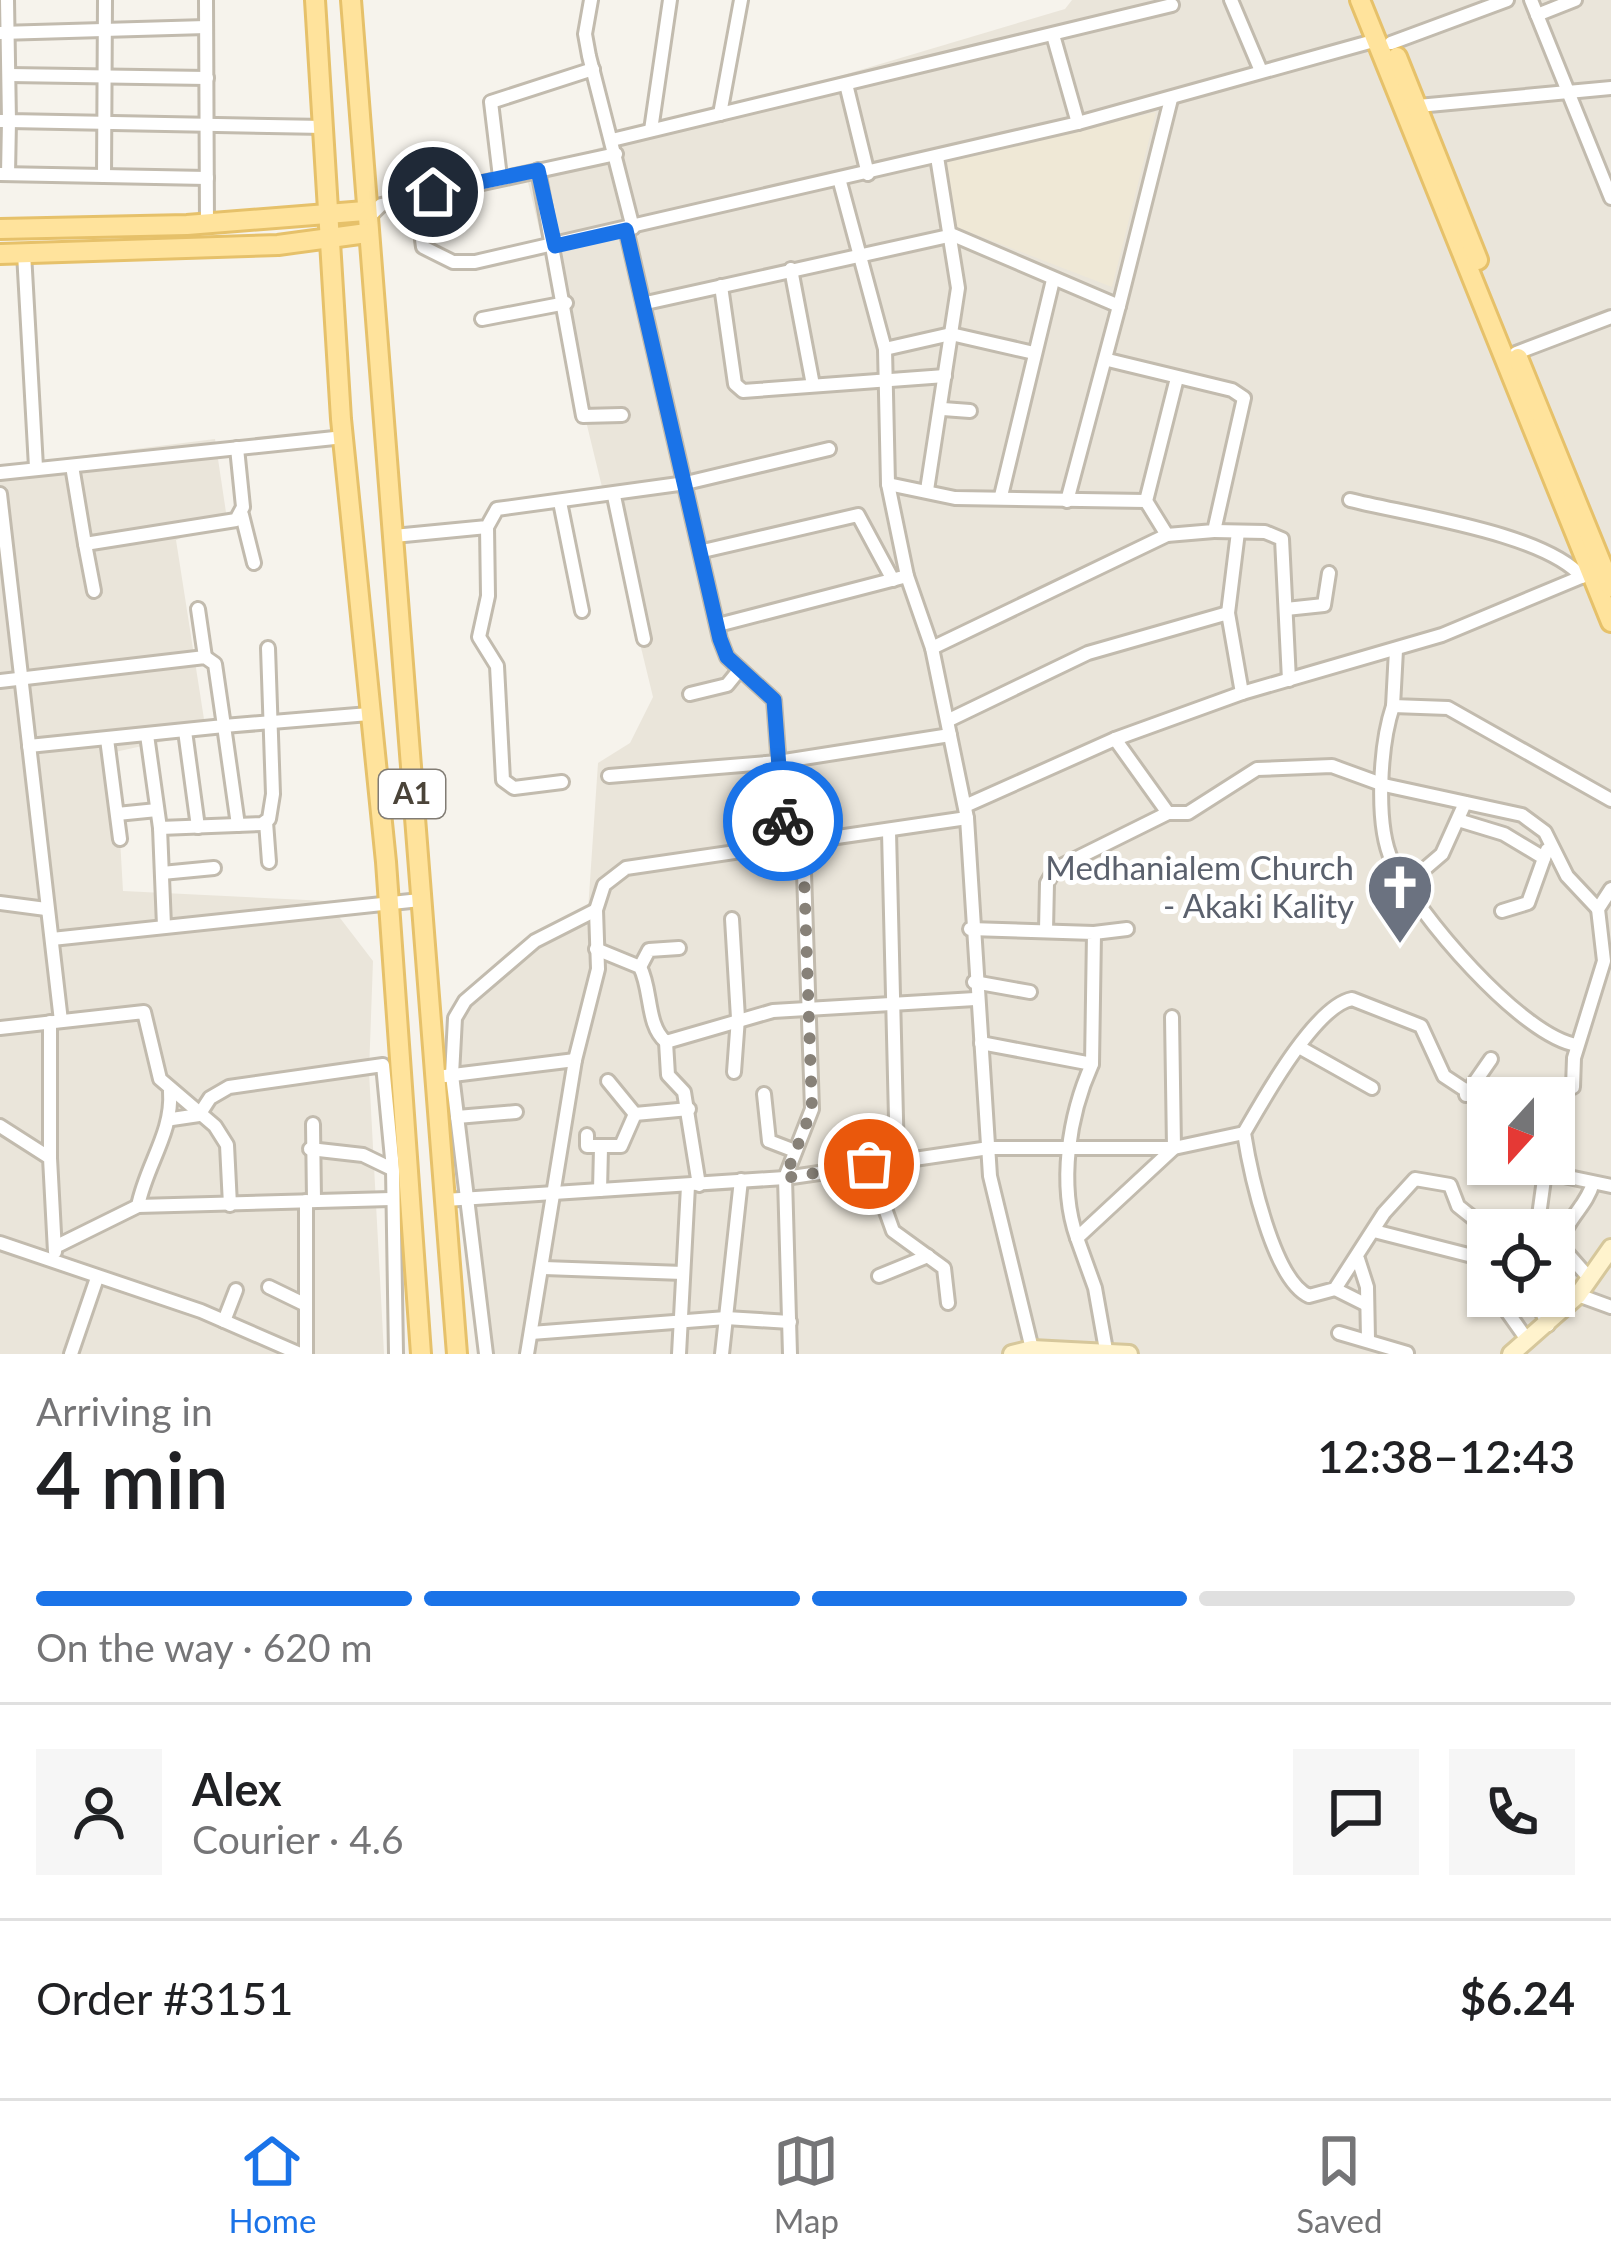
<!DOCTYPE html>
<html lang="en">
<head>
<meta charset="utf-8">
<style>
	:root { --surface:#fff; --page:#f6f6f6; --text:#202124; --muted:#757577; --line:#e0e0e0; --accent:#1a73e8 }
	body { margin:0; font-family:Lato,sans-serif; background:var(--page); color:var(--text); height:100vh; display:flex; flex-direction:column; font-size:45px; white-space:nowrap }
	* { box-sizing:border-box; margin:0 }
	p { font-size:39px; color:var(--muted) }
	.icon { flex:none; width:66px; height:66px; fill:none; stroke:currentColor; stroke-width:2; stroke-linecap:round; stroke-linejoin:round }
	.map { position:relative; height:1354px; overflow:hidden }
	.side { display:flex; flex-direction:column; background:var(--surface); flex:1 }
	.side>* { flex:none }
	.needle { width:78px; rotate:201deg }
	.buttons { position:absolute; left:1467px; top:1077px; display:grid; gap:24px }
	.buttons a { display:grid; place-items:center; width:108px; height:108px; border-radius:0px; background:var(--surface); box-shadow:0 3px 9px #0004; font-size:60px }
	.pin { position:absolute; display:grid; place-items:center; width:102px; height:102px; color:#fff; margin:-51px; border:6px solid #fff; border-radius:50%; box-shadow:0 3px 12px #0007 }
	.courier { position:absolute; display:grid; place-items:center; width:120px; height:120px; margin:-60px; border:9px solid #1a73e8; border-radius:50%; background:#fff; color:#222; box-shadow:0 3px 15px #0007 }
	.head em { font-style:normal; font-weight:600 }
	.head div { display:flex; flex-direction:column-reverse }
	.head { display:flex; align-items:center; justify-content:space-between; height:204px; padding:0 36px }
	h1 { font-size:78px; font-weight:600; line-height:90px }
	.bar { display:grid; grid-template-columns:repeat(4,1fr); gap:18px 12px; align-content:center; height:144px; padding:0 36px }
	.bar i { height:15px; border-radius:9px; background:var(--line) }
	.bar .active { background:var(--accent) }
	.bar p { grid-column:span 4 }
	.line { display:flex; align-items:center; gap:30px; padding:0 36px; border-top:3px solid var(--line) }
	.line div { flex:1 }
	.round { display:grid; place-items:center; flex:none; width:126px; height:126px; border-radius:0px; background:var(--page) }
	.tabs { display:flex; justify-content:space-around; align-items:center; height:168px; border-top:3px solid var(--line); background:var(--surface); font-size:33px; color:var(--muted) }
	.tabs a { display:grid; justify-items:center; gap:6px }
	.tabs .active { color:var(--accent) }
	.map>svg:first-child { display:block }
	.residential { fill:#eae5da; fill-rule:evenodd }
	.education { fill:#efe8d6 }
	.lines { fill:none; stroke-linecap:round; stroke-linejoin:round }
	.street-casing { stroke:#c2bbae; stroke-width:18 }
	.secondary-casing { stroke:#d6c79b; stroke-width:22 }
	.primary-casing { stroke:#e6c16a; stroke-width:24 }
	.street { stroke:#fff; stroke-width:12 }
	.secondary { stroke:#fff3cd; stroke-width:16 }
	.primary { stroke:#ffe39c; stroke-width:18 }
	.done { stroke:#878178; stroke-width:12; stroke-dasharray:0 21.6 }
	.route { stroke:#1a73e8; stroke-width:15 }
	.labels { text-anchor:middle; stroke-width:10; stroke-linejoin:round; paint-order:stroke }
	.shield { fill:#fff; stroke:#817c74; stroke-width:3 }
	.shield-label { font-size:30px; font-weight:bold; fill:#4b4439 }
	.worship-label { font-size:33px; fill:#5b616d; stroke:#fff; text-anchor:end }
</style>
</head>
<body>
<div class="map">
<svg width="1611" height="1354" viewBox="0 0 1611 1354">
	<rect width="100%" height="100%" fill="#f6f3ec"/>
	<g class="residential">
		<path d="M 1072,0 L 1611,0 L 1611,1354 L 482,1354 L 447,1029 L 541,944 L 587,925 L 598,763 L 630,743 L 653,697 L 525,170 L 1065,9 ZM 1488,1098 L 1554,1098 L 1554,1164 L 1488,1164 ZM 1488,1230 L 1554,1230 L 1554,1296 L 1488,1296 Z"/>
		<path d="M 215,439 L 227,519 L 176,540 L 206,732 L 115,752 L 123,891 L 327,901 L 373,961 L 369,1072 L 384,1354 L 0,1354 L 0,466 Z"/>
	</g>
	<path class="education" d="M 1156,112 L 1112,287 L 954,226 L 945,162 Z"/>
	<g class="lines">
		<defs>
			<g id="street">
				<path d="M 7,0 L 9,121 L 325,127"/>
				<path d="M 206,0 L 207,224"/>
				<path d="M 591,0 L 585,34 L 589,56 L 633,228"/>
				<path d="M 1231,0 L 1261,71"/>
				<path d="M 1531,0 L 1611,198"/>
				<path d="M 1537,15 L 1575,0"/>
				<path d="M 0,33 L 206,27"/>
				<path d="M 1053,35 L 1078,123"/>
				<path d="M 1391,43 L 1507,0"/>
				<path d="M 9,75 L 207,78"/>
				<path d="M 846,84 L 868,174"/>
				<path d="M 1418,106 L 1611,88"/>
				<path d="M 720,114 L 741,0"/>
				<path d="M 0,121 L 9,121 L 8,174"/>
				<path d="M 651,130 L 670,0"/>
				<path d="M 612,140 L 1172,5"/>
				<path d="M 538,170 L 583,416 L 622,415"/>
				<path d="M 0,174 L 207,178"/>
				<path d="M 104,176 L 105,0"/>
				<path d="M 500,177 L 491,102 L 593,69"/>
				<path d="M 840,182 L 885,349 L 888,484 L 955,498 L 1146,501"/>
				<path d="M 416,196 L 423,247 L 453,262 L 475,262 L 1078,123 L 1377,40"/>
				<path d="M 370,216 L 381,205 L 616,154"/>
				<path d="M 626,229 L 720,639 L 727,657 L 774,700 L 785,845"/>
				<path d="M 24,253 L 36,467"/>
				<path d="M 791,269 L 813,385"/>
				<path d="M 721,286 L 735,384 L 743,391 L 945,376"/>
				<path d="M 646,303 L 953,235 L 1119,306 L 1171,99"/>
				<path d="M 482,319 L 566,303"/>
				<path d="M 885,349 L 951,334 L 1034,353"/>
				<path d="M 1516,353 L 1611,317"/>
				<path d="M 943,409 L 970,411"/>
				<path d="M 72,466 L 85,544 L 236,520 L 243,507 L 237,448"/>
				<path d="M 0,473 L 344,437"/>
				<path d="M 888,484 L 907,576 L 932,648"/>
				<path d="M 927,490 L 958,288 L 937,157"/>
				<path d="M 0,494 L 61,1021"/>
				<path d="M 614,496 L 644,639"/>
				<path d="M 1001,496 L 1053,280"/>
				<path d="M 1350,500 C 1410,515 1544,533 1582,577"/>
				<path d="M 1067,501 L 1119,306"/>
				<path d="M 560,502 L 582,611"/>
				<path d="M 242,515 L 254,563"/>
				<path d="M 487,527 L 488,596 L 479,637 L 497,666 L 503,780 L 514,788 L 562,782"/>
				<path d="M 1214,531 L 1265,532 L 1282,539 L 1289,680"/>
				<path d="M 1167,535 L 1146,501 L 1177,378"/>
				<path d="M 394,536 L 487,527 L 497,509 L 686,483 L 829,449"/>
				<path d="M 85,544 L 94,591"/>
				<path d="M 703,551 L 858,515 L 893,580"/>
				<path d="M 198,609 L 205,657"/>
				<path d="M 1286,609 L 1324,605 L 1329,573"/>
				<path d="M 1228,613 L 1238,532"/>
				<path d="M 718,625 L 907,576"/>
				<path d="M 1396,650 L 1393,706 L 1448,708 L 1611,800"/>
				<path d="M 0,681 L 205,657 L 215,664 L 224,726 L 29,746"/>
				<path d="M 690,694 L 727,685 L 740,669"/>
				<path d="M 1393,706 C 1380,745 1375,824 1392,861 C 1415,912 1522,1037 1577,1045"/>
				<path d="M 949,720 L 1088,653 L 1228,613 L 1242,693"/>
				<path d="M 185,731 L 198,827"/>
				<path d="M 147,735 L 160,828 L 164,926"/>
				<path d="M 107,739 L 120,839"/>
				<path d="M 609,776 L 778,762 L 950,735"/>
				<path d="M 965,806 L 1115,739 L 1242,693 L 1442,635 L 1598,570"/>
				<path d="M 1168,813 L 1188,813 L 1257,769 L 1332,766 L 1384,785 L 1522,815 L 1545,832 L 1567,876 L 1598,909"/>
				<path d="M 117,814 L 157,810"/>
				<path d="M 1458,820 L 1504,834 L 1544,858"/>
				<path d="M 266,822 L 269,862"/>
				<path d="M 238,825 L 224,726 L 369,714"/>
				<path d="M 160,828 L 262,824 L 269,819 L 273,794 L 268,648"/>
				<path d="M 889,832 L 897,1159"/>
				<path d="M 162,873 L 214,868"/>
				<path d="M 1407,884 L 1442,854 L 1465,803"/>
				<path d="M 0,903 L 46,909"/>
				<path d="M 1502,911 L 1528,903 L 1547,850"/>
				<path d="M 732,919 L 738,1018 L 734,1072"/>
				<path d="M 970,929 L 1094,933 L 1092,1064 L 981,1043"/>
				<path d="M 1046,930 L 1047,883 L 1055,869 L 1168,813 L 1115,739"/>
				<path d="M 1094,933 L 1127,929"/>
				<path d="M 52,939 L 420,900"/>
				<path d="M 596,949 L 640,967 C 652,990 646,1025 666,1042 L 773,1011 L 975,999"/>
				<path d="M 640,967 L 649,950 L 679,948"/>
				<path d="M 974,982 L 1030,992"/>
				<path d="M 50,1022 L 50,1158"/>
				<path d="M 0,1028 L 144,1012 L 160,1079 L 215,1126 L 227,1145 L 230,1205"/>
				<path d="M 666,1042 L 668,1075 L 684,1092 L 699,1185"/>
				<path d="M 1299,1047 L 1372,1088"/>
				<path d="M 445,1076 L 575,1060"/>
				<path d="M 608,1081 L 635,1114"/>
				<path d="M 1573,1087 L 1574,1058 L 1604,961 L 1598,909 L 1611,889"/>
				<path d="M 764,1094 L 769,1141 L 795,1151"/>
				<path d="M 1466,1095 L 1491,1059"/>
				<path d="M 1488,1105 L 1444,1076 L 1421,1026 L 1352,999 C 1315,1006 1263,1100 1244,1133 C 1250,1171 1273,1280 1309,1296 L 1335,1289 L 1384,1213 L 1415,1179 L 1450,1185 L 1458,1206 L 1488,1230"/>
				<path d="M 635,1114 L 689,1109"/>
				<path d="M 457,1117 L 516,1112"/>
				<path d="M 172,1119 L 199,1115 L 210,1098 L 229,1087 L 383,1065 L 393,1169 L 396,1354"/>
				<path d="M 313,1124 L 314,1200"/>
				<path d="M 0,1126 L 50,1158 L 55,1252"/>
				<path d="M 587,1135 L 587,1146 L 621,1146 L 635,1114"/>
				<path d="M 310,1149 L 363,1155 L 392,1169"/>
				<path d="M 869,1164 L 893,1231 L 944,1268 L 948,1303"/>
				<path d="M 1534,1164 L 1545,1172 L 1611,1186"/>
				<path d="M 600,1190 L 601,1148"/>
				<path d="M 445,1200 L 785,1178 L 989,1148 L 1174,1148 L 1244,1133"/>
				<path d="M 306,1201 L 306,1354"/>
				<path d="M 138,1206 C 146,1165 173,1133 170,1091"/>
				<path d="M 1537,1230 L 1545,1172"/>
				<path d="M 1374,1231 L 1488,1260"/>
				<path d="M 1077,1238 C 1058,1184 1069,1115 1092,1064"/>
				<path d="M 0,1243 L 201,1311 L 300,1354"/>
				<path d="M 57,1246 L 138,1206 L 391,1199"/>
				<path d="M 1358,1259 L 1367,1287 L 1368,1339"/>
				<path d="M 544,1268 L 683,1273"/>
				<path d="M 879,1276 L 928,1256"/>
				<path d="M 1590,1279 L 1561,1246 C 1564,1220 1586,1208 1593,1183"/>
				<path d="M 269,1287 L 304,1304"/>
				<path d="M 1335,1289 L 1367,1305"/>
				<path d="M 1578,1295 L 1611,1307"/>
				<path d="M 1534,1296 L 1548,1325"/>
				<path d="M 1499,1300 L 1528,1341"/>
				<path d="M 224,1321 L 236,1290"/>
				<path d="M 531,1333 L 726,1318 L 790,1322"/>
				<path d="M 1339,1333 L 1407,1353"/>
				<path d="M 1032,1349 L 990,1176 L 967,818 L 932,648 L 1167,535 L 1214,531 L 1244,398 L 1232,390 L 1108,360"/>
				<path d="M 1106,1350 L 1095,1288 L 1077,1238 L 1174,1148 L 1172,1017"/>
				<path d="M 71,1354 L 97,1278"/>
				<path d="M 486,1354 L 452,1075 L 455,1018 L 465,1001 L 535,941 L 596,910"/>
				<path d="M 527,1354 L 575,1060 L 598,969 L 596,910 L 604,885 L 626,868 L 967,818"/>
				<path d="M 679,1354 L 688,1186"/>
				<path d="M 722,1354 L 741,1180"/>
				<path d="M 790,1354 L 785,1178 L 812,1109 L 803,843"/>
			</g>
			<g id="secondary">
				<path d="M 1012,1354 L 1032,1349 L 1129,1354"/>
				<path d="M 1511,1354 L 1578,1295 L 1611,1248"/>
			</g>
			<g id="primary">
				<path d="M 315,0 L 341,419 L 386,862 L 421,1354"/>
				<path d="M 351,0 L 457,1354"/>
				<path d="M 1360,0 L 1611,622"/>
				<path d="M 1397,57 L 1478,260"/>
				<path d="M 0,229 L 187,225 L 365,211"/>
				<path d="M 0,254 L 278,245 L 367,233"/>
				<path d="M 1518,358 L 1611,587"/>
			</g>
		</defs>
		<use href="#street" class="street-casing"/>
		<use href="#secondary" class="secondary-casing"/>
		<use href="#primary" class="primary-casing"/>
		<use href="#street" class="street"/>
		<use href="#secondary" class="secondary"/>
		<use href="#primary" class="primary"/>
	</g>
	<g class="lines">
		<path class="done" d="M 783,821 L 785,845 L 803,843 L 812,1109 L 785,1178 L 869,1164"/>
		<path class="route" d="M 433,192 L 538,170 L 555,246 L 626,230 L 720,639 L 727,657 L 774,700 L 783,821"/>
	</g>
	<defs>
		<symbol id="church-pin" viewBox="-11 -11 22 30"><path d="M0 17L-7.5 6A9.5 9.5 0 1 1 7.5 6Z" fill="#6b7280" stroke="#fff"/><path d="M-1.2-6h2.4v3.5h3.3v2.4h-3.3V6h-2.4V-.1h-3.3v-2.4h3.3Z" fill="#fff"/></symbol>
	</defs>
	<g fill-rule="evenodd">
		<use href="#church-pin" x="1362" y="849" width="76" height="104"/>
	</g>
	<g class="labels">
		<rect class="shield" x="379" y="770" width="66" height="48" rx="9"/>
		<g class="shield-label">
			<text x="412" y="804">A1</text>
		</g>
		<g class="worship-label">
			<text x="1354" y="880">Medhanialem Church<tspan x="1354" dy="38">- Akaki Kality</tspan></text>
		</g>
	</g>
</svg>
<div class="buttons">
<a><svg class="needle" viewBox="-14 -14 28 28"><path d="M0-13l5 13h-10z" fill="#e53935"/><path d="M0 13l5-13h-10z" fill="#757577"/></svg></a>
<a><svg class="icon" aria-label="locate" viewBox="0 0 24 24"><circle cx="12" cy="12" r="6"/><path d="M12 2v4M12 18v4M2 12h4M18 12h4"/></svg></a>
</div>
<div class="pin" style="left:869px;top:1164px;background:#ea580c"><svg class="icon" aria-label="bag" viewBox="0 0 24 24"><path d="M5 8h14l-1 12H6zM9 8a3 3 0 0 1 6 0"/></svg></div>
<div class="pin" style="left:433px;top:192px;background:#1f2937"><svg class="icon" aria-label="home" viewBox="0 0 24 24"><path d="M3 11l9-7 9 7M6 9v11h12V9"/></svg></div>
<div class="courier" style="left:783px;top:821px"><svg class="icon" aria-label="bike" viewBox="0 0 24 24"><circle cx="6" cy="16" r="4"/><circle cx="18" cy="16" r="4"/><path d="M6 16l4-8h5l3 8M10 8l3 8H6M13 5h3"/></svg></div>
</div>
<section class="side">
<div class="head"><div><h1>4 min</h1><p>Arriving in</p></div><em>12:38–12:43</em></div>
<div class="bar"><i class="active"></i><i class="active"></i><i class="active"></i><i></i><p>On the way · 620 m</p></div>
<div class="line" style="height:216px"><a class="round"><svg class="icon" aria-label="person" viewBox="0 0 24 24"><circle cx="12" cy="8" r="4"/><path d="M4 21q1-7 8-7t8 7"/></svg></a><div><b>Alex</b><p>Courier · 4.6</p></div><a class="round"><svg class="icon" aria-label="chat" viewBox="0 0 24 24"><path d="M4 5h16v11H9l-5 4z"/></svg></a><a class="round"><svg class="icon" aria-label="phone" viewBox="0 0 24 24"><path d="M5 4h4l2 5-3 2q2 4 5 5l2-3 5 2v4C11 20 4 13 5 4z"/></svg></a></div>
<div class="line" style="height:156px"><div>Order #3151</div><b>$6.24</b></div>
</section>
<nav class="tabs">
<a class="active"><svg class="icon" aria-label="home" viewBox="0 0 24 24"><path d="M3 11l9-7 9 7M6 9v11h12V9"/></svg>Home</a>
<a><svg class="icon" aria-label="map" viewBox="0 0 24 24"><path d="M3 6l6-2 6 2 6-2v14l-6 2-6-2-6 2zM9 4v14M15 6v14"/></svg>Map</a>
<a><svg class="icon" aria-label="saved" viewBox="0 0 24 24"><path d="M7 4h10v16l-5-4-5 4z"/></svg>Saved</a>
</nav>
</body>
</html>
